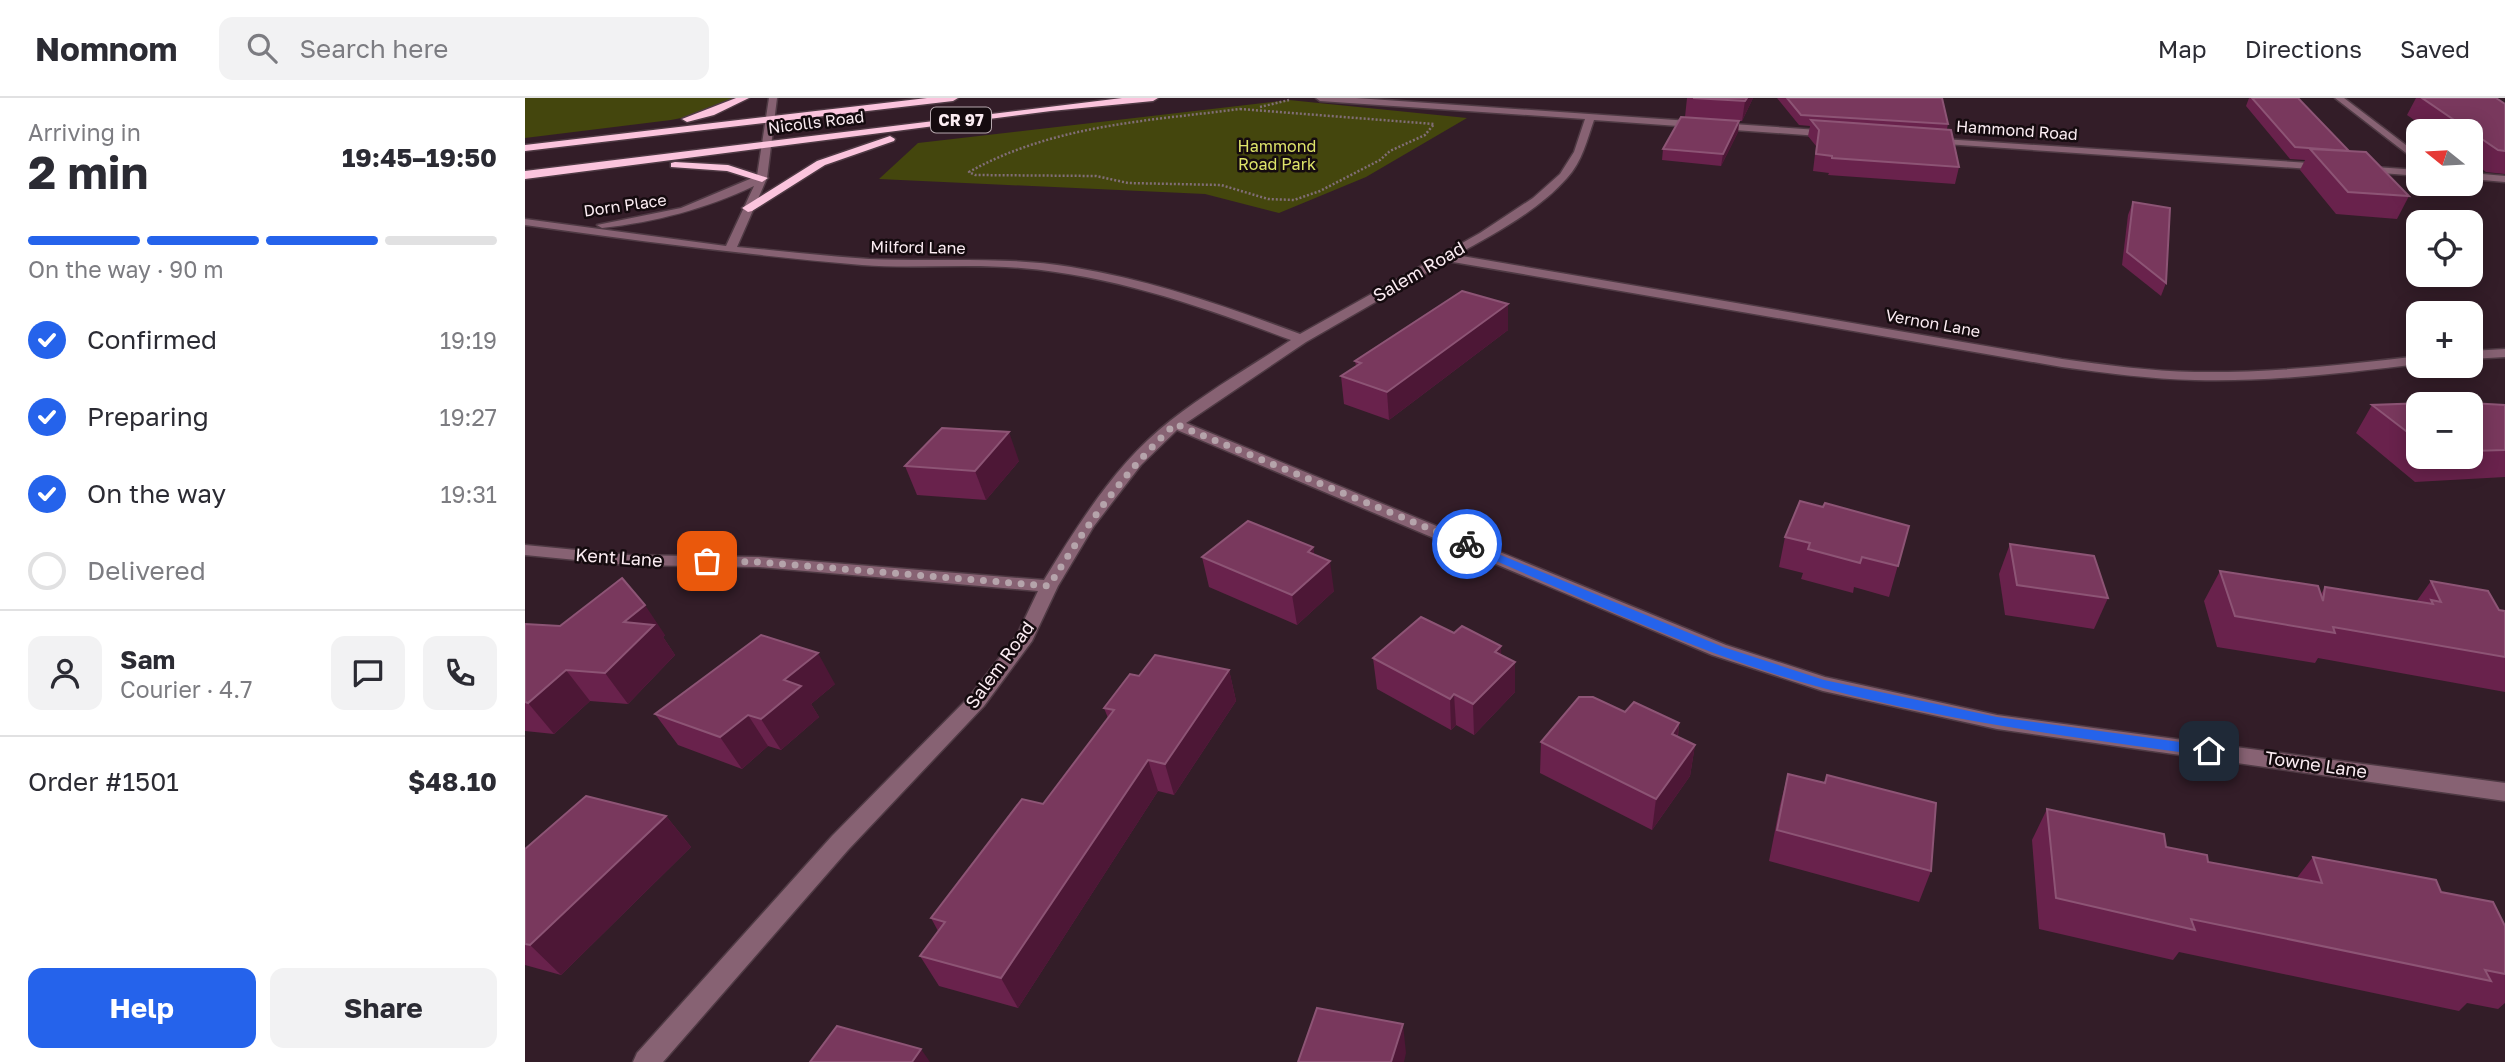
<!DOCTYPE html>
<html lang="en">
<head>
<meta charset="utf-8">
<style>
	:root { --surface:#fff; --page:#f2f2f3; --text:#2b2b33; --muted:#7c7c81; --line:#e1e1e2; --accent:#2563eb }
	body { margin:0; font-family:"Golos Text",sans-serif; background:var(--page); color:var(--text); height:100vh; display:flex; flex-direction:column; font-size:26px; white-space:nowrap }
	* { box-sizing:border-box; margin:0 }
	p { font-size:23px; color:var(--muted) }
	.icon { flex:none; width:38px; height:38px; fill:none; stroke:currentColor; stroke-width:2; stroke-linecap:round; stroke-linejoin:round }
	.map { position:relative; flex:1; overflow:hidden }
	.drawer { display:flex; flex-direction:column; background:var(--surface); width:525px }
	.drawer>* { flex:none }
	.needle { width:46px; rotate:288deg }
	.fabs { position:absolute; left:1881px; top:21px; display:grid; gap:14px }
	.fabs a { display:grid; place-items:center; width:77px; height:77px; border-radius:14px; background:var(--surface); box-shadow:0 4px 18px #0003; font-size:35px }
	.pin { position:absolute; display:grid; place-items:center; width:60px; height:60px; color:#fff; margin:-30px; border-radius:14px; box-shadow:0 4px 10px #0006 }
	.courier { position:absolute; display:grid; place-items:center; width:70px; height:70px; margin:-35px; border:5px solid #2563eb; border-radius:50%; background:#fff; color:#222; box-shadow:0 2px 9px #0007 }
	.headline em { font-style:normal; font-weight:700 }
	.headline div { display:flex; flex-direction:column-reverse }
	.headline { display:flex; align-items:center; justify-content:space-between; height:119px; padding:0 28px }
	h1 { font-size:46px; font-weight:700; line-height:52px }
	.bar { display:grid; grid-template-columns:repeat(4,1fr); gap:10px 7px; align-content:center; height:84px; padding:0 28px }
	.bar i { height:9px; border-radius:5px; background:var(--line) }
	.bar .current { background:var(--accent) }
	.bar p { grid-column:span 4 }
	.line { display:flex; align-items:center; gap:18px; padding:0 28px; border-top:2px solid var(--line) }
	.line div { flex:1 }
	.round { display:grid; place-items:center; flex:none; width:74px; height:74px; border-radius:14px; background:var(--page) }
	ol { padding:0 28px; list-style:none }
	li { display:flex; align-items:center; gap:21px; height:77px }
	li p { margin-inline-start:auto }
	li .icon { padding:7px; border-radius:50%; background:var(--accent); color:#fff; stroke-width:4 }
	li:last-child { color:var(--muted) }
	li i { width:38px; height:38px; border:4px solid var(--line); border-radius:50% }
	.primary-button { display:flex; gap:14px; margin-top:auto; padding:14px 28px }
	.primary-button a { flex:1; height:80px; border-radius:14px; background:var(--accent); color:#fff; font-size:28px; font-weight:700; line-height:80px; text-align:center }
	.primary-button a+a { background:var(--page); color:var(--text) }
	header { display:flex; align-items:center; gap:42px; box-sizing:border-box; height:98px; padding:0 35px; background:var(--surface); border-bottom:2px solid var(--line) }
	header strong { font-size:33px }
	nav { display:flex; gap:38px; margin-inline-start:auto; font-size:24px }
	.search { width:490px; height:63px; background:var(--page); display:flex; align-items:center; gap:18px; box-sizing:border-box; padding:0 24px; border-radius:14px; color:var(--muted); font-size:26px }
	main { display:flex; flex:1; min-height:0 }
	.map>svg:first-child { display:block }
	.green { fill:#44460d }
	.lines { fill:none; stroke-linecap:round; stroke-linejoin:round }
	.lane-casing { stroke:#4f3a44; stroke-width:3 }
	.street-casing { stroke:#4f3a44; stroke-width:3 }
	.highway-casing { stroke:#4f3a44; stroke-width:3 }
	.path { stroke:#816e77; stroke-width:2.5; stroke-dasharray:2 2; stroke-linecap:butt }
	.lane { fill:#876273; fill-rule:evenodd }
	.street { fill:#876273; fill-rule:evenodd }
	.highway { fill:#fbc4dd; fill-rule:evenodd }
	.wall { fill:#69224c; fill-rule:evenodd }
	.shaded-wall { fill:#4d1736 }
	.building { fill:#79385d; stroke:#8d5475; stroke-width:2 }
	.route { fill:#2563eb }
	.done { stroke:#b5a4ab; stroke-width:7; stroke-dasharray:0 12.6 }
	.labels { text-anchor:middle; stroke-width:5; stroke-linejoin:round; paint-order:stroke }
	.shield { fill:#150b0f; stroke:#b6a8ae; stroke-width:2 }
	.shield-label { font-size:16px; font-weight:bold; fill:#fbecf2 }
	.far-street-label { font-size:16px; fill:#fbecf2; stroke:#150b0f }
	.far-park-label { font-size:16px; fill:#dee469; stroke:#150b0f }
	.street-label { font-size:18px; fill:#fbecf2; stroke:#150b0f }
</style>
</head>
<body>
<header>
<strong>Nomnom</strong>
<div class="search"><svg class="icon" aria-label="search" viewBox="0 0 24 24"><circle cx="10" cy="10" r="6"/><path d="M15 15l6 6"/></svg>Search here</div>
<nav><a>Map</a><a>Directions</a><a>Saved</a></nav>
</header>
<main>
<section class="drawer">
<div class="headline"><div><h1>2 min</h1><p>Arriving in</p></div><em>19:45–19:50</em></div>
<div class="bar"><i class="current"></i><i class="current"></i><i class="current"></i><i></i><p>On the way · 90 m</p></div>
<ol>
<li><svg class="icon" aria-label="check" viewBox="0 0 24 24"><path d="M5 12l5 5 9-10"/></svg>Confirmed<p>19:19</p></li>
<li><svg class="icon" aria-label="check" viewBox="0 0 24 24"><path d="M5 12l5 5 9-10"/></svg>Preparing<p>19:27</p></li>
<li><svg class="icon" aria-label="check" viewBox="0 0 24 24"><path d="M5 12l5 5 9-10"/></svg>On the way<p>19:31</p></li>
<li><i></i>Delivered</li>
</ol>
<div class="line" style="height:126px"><a class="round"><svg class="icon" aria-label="person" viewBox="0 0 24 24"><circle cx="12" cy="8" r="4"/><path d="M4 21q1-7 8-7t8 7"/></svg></a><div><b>Sam</b><p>Courier · 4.7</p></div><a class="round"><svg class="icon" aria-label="chat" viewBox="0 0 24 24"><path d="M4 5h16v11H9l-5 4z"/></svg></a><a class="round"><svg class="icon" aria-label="phone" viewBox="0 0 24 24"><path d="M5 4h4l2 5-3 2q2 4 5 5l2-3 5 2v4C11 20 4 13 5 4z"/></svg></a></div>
<div class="line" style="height:91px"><div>Order #1501</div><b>$48.10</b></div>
<div class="primary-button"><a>Help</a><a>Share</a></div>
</section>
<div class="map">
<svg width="1980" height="964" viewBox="0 0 1980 964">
	<rect width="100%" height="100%" fill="#331d28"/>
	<g class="green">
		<path d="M 0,0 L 214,0 L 177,16 L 146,22 L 0,40 Z"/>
		<path d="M 764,2 L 942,20 L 841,79 L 754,115 L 680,96 L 354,81 L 393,45 Z"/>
	</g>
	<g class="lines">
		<defs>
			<path id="lane" d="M 1810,0 L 1819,0 L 1894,57 L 1894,65 Z"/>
			<g id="street">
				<path d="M 244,0 L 252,0 L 242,80 L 212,149 C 256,153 300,158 344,161 C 412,164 479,158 546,169 C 626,182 700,208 775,236 L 955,135 L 1008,100 L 1035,76 L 1049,54 L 1060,21 L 795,3 L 791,0 L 831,0 L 1308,33 L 1313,36 L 1308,39 L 1069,22 C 1062,42 1057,64 1042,80 C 1013,113 969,136 931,157 L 1537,261 C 1581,267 1625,273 1670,274 C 1745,275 1819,267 1894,258 L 1894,266 C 1819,275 1745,284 1670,282 C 1625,281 1581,275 1537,269 L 922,163 L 781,244 L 661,325 L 1201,547 L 1300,579 L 1472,617 L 1980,685 L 1980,703 L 1472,631 L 1298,593 L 1187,557 L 652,332 L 616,367 L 569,428 L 533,488 L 507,543 L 459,608 L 323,752 L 138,964 L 108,964 L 112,955 L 307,738 L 445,598 L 492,537 L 513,493 L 234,469 L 103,467 L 0,457 L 0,447 L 103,457 L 234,459 L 519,482 C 554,425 592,364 645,323 C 683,293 726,268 766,242 C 678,209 591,178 496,170 C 443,165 390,171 337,167 C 224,157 112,143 0,127 L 0,121 L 201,148 L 229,88 C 180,111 131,124 77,130 L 72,127 L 156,110 L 232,78 Z"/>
				<path d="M 1403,40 L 1800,66 L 1805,69 L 1800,72 L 1406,45 L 1403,44 Z"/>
				<path d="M 1835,68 L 1894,72 L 1894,78 L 1832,73 L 1830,71 Z"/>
				<path d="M 1946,75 L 1980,78 L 1980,84 L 1946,81 Z"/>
				<path d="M 1980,251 L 1980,259 L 1946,261 L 1946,253 Z"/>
			</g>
			<g id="highway">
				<path d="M 211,0 L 224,0 L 189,17 L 162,24 L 157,21 Z"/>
				<path d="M 402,0 L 433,0 L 428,3 L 0,53 L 0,47 Z"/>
				<path d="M 597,0 L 633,0 L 628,3 L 526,13 L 0,81 L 0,73 Z"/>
				<path d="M 365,38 L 370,41 L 369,43 L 300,67 L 227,113 L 223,114 L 217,110 L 292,63 Z"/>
				<path d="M 150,64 L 203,67 L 243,80 L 237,84 L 202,73 L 146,69 L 146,65 Z"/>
			</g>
		</defs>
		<use href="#lane" class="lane-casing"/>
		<use href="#street" class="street-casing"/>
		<use href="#highway" class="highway-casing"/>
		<g class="path">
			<path d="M 735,9 L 764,2"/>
			<path d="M 715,11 L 909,26 L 900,37 L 865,53 L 855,62 L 795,93 L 769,102 L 743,101 L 696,87 L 603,85 L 571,78 L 450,77 L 444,74 C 528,27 622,23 715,11 Z"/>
		</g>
		<use href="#lane" class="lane"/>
		<use href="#street" class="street"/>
		<use href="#highway" class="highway"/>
	</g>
	<g class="wall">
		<path d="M 1162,0 L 1228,0 L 1217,23 L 1214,23 L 1213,34 L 1196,68 L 1137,62 L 1138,51 L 1160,19 Z"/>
		<path d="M 1252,0 L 1417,0 L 1423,26 L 1422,31 L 1434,69 L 1430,86 L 1303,77 L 1304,75 L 1288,73 L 1291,48 L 1283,38 L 1285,28 L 1274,27 Z"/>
		<path d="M 1724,0 L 1727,0 L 1824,53 L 1884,98 L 1872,121 L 1811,116 L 1775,72 L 1780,62 L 1765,61 L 1721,8 Z"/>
		<path d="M 1891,0 L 1961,0 L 1980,6 L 1980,76 L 1961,74 L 1946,63 L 1946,33 L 1905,33 L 1882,17 Z"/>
		<path d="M 1608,104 L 1641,185 L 1636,198 L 1597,167 L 1603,117 Z"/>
		<path d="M 983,206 L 983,232 L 864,322 L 819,306 L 816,278 L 831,268 L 830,263 Z"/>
		<path d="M 1928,304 L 1980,307 L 1980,379 L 1890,384 L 1831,335 L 1847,307 ZM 1894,306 L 1946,306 L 1946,359 L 1894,359 Z"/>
		<path d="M 494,363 L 461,402 L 392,397 L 380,368 Z"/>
		<path d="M 1384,428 L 1364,499 L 1329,489 L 1328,495 L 1276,481 L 1278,475 L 1254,469 L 1260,439 Z"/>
		<path d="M 1485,446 L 1583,500 L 1569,531 L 1480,517 L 1474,476 Z"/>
		<path d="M 788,449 L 789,456 L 809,493 L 772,527 L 684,489 L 677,459 Z"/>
		<path d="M 1695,473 L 1796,496 L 1800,489 L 1891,504 L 1906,483 L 1974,512 L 1980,513 L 1980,594 L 1793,560 L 1790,565 L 1692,549 L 1679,503 Z"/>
		<path d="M 0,526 L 140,537 L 138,539 L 150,557 L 103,606 L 65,603 L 29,636 L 0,633 Z"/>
		<path d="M 976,557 L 990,564 L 990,594 L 949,637 L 931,627 L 926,632 L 852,591 L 848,560 Z"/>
		<path d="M 704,572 L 711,603 L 649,697 L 633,693 L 493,910 L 414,888 L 395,858 L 413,833 L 406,820 L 518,706 L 583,620 L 579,610 L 614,578 Z"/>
		<path d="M 310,586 L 286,606 L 294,619 L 256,652 L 243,648 L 217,671 L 153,647 L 130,616 Z"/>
		<path d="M 1100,614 L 1154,625 L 1153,639 L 1170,647 L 1165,678 L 1127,732 L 1015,675 L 1016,644 Z"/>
		<path d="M 1263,676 L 1299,685 L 1302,677 L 1406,773 L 1394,804 L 1244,763 L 1255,707 Z"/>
		<path d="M 1522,711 L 1641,749 L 1683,764 L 1771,781 L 1788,759 L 1916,794 L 1980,828 L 1980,905 L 1973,911 L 1942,905 L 1934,913 L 1654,854 L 1648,862 L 1514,831 L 1507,742 Z"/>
		<path d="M 141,718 L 166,749 L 36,877 L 0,867 L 0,751 Z"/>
	</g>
	<g class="shaded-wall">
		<path d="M 1222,0 L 1228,0 L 1217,23 L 1220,3 Z"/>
		<path d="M 1214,23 L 1213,34 L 1196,68 L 1198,56 Z"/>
		<path d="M 983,206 L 983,232 L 864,322 L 862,294 Z"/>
		<path d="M 484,334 L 494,363 L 461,402 L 450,373 Z"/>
		<path d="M 788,449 L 792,474 L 805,463 L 809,493 L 772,527 L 767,497 L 783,454 Z"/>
		<path d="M 120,507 L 140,537 L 138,539 L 150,557 L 103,606 L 80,575 L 99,524 Z"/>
		<path d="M 976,548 L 977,577 L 990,564 L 990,594 L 949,637 L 948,606 L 970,554 Z"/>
		<path d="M 293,555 L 310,586 L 286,606 L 294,619 L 256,652 L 236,621 L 259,582 Z"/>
		<path d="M 41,572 L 65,603 L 29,636 L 3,605 Z"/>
		<path d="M 704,572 L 711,603 L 649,697 L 640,666 Z"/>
		<path d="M 929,596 L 931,627 L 926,632 L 925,601 Z"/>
		<path d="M 223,617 L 243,648 L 217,671 L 195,639 Z"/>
		<path d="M 1154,625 L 1150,657 L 1147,636 Z"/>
		<path d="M 1170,647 L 1165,678 L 1127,732 L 1131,701 Z"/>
		<path d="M 623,662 L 633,693 L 493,910 L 476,880 Z"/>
		<path d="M 141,718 L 166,749 L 36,877 L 5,847 Z"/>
		<path d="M 878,926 L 881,955 L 879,964 L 866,964 Z"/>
		<path d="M 396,951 L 405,964 L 387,964 Z"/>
	</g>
	<g class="building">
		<path d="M 1168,0 L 1222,0 L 1220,3 Z"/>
		<path d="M 1262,0 L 1417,0 L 1423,26 L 1276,17 Z"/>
		<path d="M 1727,0 L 1773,0 L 1824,53 L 1770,49 Z"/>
		<path d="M 1897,0 L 1971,0 L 1980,6 L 1980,53 L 1973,52 Z"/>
		<path d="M 1156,19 L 1214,23 L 1198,56 L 1138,51 Z"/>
		<path d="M 1286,22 L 1426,32 L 1434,69 L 1307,60 L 1307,58 L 1291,56 L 1294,32 Z"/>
		<path d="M 1785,51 L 1841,54 L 1884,98 L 1823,94 Z"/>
		<path d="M 1608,104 L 1645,110 L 1641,185 L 1602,154 Z"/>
		<path d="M 937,193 L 983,206 L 862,294 L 816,278 L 836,265 L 830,263 Z"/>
		<path d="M 1928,304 L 1980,307 L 1980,352 L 1946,353 L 1946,306 L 1894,306 L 1894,343 L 1847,307 Z"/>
		<path d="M 417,330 L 484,334 L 450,373 L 380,368 Z"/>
		<path d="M 1275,403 L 1298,409 L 1300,405 L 1384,428 L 1373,468 L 1337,459 L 1335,465 L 1283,451 L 1285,445 L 1260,439 Z"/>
		<path d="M 723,423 L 788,449 L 783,454 L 805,463 L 767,497 L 677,459 Z"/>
		<path d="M 1485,446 L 1569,458 L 1583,500 L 1492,487 Z"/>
		<path d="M 1695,473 L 1793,488 L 1798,503 L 1800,489 L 1908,506 L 1906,502 L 1916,504 L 1906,483 L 1963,493 L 1974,512 L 1980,513 L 1980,559 L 1808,529 L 1810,535 L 1710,518 Z"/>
		<path d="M 97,480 L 120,507 L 99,524 L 129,527 L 80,575 L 41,572 L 3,605 L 0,604 L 0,526 L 35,528 Z"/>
		<path d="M 896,519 L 929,535 L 937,528 L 976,548 L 970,554 L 990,564 L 948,606 L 929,596 L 925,601 L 848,560 Z"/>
		<path d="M 236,537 L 293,555 L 259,582 L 276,588 L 236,621 L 223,617 L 195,639 L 130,616 Z"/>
		<path d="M 630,557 L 704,572 L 640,666 L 623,662 L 476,880 L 395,858 L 420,824 L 406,820 L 497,701 L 518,706 L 589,612 L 579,610 L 605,576 L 614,578 Z"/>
		<path d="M 1054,599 L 1068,599 L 1100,614 L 1109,604 L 1154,625 L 1147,636 L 1170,647 L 1131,701 L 1016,644 Z"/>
		<path d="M 1263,676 L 1300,685 L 1302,677 L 1411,705 L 1406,773 L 1252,732 Z"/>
		<path d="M 61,698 L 141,718 L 5,847 L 0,846 L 0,751 Z"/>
		<path d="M 1522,711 L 1639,736 L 1641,749 L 1682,757 L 1683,764 L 1797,785 L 1788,759 L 1911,782 L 1916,794 L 1968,804 L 1980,828 L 1980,876 L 1960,872 L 1966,883 L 1666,821 L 1670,832 L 1531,800 Z"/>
		<path d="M 792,910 L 878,926 L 866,964 L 773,964 Z"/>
		<path d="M 312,928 L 396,951 L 387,964 L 285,964 Z"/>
	</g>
	<path class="route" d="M 942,443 L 1198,549 L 1299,582 L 1472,619 L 1684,648 L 1691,653 L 1684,658 C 1554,640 1425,624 1298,590 C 1175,558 1055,498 938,449 L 938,444 Z"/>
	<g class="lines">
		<path class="done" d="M 182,463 L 234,464 L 524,488 C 563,425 596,378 650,326 L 942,446"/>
	</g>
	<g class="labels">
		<rect class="shield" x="406" y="9.5" width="60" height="25" rx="5"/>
		<g class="shield-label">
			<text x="436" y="28">CR 97</text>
		</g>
		<g class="far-street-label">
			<text transform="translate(291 24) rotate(-7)" y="6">Nicolls Road</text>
			<text transform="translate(1492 32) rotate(4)" y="6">Hammond Road</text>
			<text transform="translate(100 107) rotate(-8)" y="6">Dorn Place</text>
			<text transform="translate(393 149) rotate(1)" y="6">Milford Lane</text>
			<text transform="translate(1408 225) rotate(10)" y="6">Vernon Lane</text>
		</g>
		<g class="far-park-label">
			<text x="752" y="54">Hammond<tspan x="752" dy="18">Road Park</tspan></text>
		</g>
		<g class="street-label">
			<text transform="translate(894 174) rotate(-30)" y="6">Salem Road</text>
			<text transform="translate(94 460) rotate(4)" y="6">Kent Lane</text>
			<text transform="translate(475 567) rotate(-54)" y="6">Salem Road</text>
			<text transform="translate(1791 667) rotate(8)" y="6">Towne Lane</text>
		</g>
	</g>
</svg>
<div class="fabs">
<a><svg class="needle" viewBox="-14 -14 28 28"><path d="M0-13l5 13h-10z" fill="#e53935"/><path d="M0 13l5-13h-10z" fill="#7c7c81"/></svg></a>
<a><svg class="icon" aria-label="locate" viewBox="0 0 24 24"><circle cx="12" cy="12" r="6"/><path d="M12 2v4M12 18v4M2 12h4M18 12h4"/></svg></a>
<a>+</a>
<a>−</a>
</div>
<div class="pin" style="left:182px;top:463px;background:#ea580c"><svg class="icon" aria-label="bag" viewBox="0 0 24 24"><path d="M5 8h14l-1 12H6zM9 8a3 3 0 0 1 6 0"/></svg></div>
<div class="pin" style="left:1684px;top:653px;background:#1f2937"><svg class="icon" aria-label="home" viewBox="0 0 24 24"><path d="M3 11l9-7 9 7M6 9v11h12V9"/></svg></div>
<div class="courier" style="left:942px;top:446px"><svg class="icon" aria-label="bike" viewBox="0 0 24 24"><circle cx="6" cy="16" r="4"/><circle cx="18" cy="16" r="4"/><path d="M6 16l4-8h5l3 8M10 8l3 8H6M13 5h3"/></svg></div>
</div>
</main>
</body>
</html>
